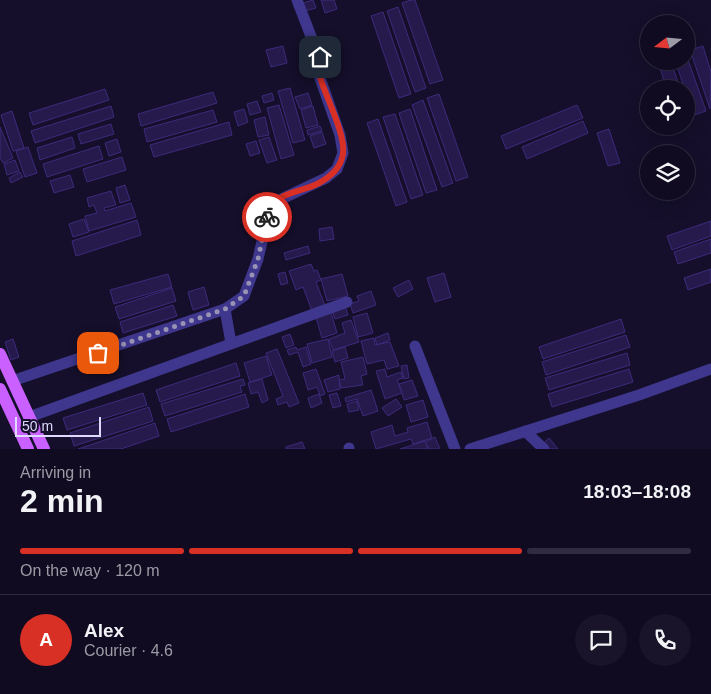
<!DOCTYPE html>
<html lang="en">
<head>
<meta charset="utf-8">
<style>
	:root { --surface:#100b20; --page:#191429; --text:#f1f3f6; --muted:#9c9ba5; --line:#302b3e; --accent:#d93025 }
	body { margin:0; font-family:Helvetica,sans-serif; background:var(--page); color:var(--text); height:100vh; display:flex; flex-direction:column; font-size:19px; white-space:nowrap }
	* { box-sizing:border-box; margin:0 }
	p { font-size:16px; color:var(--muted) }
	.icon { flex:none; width:28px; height:28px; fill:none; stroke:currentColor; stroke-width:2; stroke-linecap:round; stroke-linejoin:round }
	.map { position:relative; height:449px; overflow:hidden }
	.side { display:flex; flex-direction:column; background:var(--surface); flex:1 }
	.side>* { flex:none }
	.needle { width:32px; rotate:254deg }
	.fabs { position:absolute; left:640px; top:15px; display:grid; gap:10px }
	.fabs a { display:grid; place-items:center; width:55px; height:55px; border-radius:50%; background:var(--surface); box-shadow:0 5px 20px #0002,0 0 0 1px var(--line); font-size:25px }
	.scale { position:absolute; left:15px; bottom:12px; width:86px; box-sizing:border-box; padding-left:5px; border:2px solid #dfd9ff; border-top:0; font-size:14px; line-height:18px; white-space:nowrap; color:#dfd9ff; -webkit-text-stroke:4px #150f2b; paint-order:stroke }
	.pin { position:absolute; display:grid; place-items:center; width:42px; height:42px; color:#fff; margin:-21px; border-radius:10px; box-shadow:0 2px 8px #0006 }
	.courier { position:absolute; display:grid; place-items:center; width:50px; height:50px; margin:-25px; border:4px solid #d93025; border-radius:50%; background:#fff; color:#222; box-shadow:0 1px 6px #0007 }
	.head em { font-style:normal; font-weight:800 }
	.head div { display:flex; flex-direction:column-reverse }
	.head { display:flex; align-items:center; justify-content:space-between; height:85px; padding:0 20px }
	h1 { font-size:32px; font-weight:800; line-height:38px }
	.bar { display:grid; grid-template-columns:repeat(4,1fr); gap:8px 5px; align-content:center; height:60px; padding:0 20px }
	.bar i { height:6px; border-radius:4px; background:var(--line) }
	.bar .active { background:var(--accent) }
	.bar p { grid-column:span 4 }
	.line { display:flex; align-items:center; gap:12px; padding:0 20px; border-top:1px solid var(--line) }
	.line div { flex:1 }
	.round { display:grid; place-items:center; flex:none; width:52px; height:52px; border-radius:26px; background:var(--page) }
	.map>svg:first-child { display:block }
	.building { fill:#261a4d; stroke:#3d2a7b }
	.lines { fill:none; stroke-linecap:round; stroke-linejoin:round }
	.minor { stroke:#3e378d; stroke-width:11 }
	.major { stroke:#ca60ff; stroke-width:12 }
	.done { stroke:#9892b5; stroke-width:5; stroke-dasharray:0 9 }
	.route { stroke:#d93025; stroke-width:6 }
</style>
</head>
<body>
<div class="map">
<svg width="711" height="449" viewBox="0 0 711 449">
	<rect width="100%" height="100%" fill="#150f2b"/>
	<g class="building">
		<path d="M 313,0 L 316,8 L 301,12 L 299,4 Z"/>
		<path d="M 321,0 L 334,0 L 337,9 L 325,13 Z"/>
		<path d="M 411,0 L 415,0 L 443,80 L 430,84 L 402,3 Z"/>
		<path d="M 398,7 L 426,88 L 415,92 L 387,11 Z"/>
		<path d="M 383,12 L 411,94 L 399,98 L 371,16 Z"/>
		<path d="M 283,46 L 287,63 L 271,67 L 266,50 Z"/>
		<path d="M 703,46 L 711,72 L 710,109 L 690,50 Z"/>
		<path d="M 686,54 L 706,111 L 694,115 L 675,61 L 686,61 Z"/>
		<path d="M 664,61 L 671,61 L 680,89 L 667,89 L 658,63 Z"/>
		<path d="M 290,88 L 305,140 L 293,143 L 278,91 Z"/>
		<path d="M 105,89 L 109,100 L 33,125 L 29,113 Z"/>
		<path d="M 213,92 L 217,103 L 141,126 L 138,114 Z"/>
		<path d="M 272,93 L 274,100 L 264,103 L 262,96 Z"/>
		<path d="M 308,93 L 312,105 L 300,109 L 295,97 Z"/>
		<path d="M 439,94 L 468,177 L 456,181 L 427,98 Z"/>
		<path d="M 423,100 L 453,183 L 442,187 L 412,105 Z"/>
		<path d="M 257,101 L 261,112 L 250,115 L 247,104 Z"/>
		<path d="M 279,105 L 294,155 L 281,159 L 267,108 Z"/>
		<path d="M 577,105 L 583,118 L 506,149 L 501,136 Z"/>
		<path d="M 111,106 L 114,117 L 35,143 L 31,131 Z"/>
		<path d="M 313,106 L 318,125 L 306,128 L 301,110 Z"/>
		<path d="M 244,109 L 248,122 L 238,126 L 234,112 Z"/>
		<path d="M 410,109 L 437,190 L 426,193 L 399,113 Z"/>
		<path d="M 213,110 L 217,122 L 147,142 L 144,129 Z"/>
		<path d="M 12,111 L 24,148 L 13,151 L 1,115 Z"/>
		<path d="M 395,114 L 423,195 L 411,199 L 383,117 Z"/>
		<path d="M 265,117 L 269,135 L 258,137 L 254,120 Z"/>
		<path d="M 378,119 L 407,202 L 396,206 L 367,123 Z"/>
		<path d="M 583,121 L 588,133 L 527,159 L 522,147 Z"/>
		<path d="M 229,122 L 232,135 L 154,157 L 150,145 Z"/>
		<path d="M 111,124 L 114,134 L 81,144 L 78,134 Z"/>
		<path d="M 320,126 L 322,131 L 308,135 L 307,130 Z"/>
		<path d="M 0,127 L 13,158 L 3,163 L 0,157 Z"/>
		<path d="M 609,129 L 620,163 L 608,166 L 597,133 Z"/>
		<path d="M 322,132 L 326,144 L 314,148 L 310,136 Z"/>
		<path d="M 72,137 L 75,148 L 40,160 L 37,148 Z"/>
		<path d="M 269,137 L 277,160 L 267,163 L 259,140 Z"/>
		<path d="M 117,139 L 121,152 L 109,156 L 105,143 Z"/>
		<path d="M 256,141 L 260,153 L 250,156 L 246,144 Z"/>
		<path d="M 99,146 L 103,159 L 47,177 L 43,164 Z"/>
		<path d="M 28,147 L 37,173 L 25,177 L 16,151 Z"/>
		<path d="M 122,157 L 126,170 L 87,182 L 83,169 Z"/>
		<path d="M 15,160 L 19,171 L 7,175 L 4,164 Z"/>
		<path d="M 20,172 L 23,177 L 11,183 L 9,178 Z"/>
		<path d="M 70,175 L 74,187 L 54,193 L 50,181 Z"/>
		<path d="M 125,185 L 130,200 L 120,203 L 116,188 Z"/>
		<path d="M 111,191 L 116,205 L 104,208 L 105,211 L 131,203 L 136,217 L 89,231 L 85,216 L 97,213 L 94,205 L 89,207 L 87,198 Z"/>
		<path d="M 84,219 L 89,232 L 73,237 L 69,224 Z"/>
		<path d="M 137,220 L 141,235 L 76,256 L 72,241 Z"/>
		<path d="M 711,221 L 711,236 L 672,250 L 667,236 Z"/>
		<path d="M 332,227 L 334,239 L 320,241 L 319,229 Z"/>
		<path d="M 711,239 L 711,253 L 678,264 L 674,252 Z"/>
		<path d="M 308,246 L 310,253 L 286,260 L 284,253 Z"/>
		<path d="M 311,264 L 314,271 L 317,270 L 321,280 L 316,282 L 325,306 L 312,311 L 303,287 L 296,290 L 289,271 Z"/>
		<path d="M 711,269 L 711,282 L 688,290 L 684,278 Z"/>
		<path d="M 285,272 L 288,283 L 281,285 L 278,274 Z"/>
		<path d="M 444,273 L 451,297 L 435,302 L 427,278 Z"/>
		<path d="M 168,274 L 172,287 L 114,304 L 110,290 Z"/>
		<path d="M 342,274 L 348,296 L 327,301 L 321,279 Z"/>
		<path d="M 409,280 L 413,289 L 398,297 L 393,288 Z"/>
		<path d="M 204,287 L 209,305 L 193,310 L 188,292 Z"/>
		<path d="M 172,288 L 176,301 L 119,319 L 115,307 Z"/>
		<path d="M 371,291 L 376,305 L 353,313 L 350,304 L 359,301 L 357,296 Z"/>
		<path d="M 173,305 L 177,316 L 123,333 L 120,322 Z"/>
		<path d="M 345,306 L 348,315 L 335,319 L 332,310 Z"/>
		<path d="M 330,309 L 337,333 L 322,338 L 315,314 Z"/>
		<path d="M 367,313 L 373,333 L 358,337 L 353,317 Z"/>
		<path d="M 621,319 L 625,332 L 543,359 L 539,347 Z"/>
		<path d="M 351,320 L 359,342 L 333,350 L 329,339 L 345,333 L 342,323 Z"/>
		<path d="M 388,333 L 390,340 L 377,345 L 375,338 Z"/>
		<path d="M 290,334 L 294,345 L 286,348 L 282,337 Z"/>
		<path d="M 626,335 L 630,347 L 546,375 L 542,362 Z"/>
		<path d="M 374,338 L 375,345 L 390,342 L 399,366 L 387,369 L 384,360 L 367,364 L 361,341 Z"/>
		<path d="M 13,339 L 19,357 L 11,360 L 5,342 Z"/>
		<path d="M 328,339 L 332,357 L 312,363 L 307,344 Z"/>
		<path d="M 296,347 L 297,350 L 306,347 L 311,364 L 303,367 L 298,352 L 289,355 L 287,350 Z"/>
		<path d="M 345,347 L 348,358 L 335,362 L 332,351 Z"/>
		<path d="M 277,349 L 299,403 L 289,407 L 287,402 L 278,405 L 276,399 L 283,396 L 266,353 Z"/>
		<path d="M 627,353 L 630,365 L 549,390 L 545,378 Z"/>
		<path d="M 266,356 L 272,375 L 250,382 L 244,363 Z"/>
		<path d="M 363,357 L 367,374 L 361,376 L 363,385 L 341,388 L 339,380 L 345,379 L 341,362 Z"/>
		<path d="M 236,363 L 240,376 L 160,402 L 156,390 Z"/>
		<path d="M 407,365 L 409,378 L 404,379 L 401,366 Z"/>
		<path d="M 316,369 L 325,394 L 320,396 L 317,387 L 308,390 L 303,373 Z"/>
		<path d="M 385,369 L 387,377 L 401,372 L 403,378 L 397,380 L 402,393 L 385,399 L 376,371 Z"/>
		<path d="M 629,369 L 633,382 L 552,407 L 548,394 Z"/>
		<path d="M 339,375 L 340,389 L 328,392 L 324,380 Z"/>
		<path d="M 243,379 L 245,385 L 240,386 L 242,392 L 165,416 L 161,404 Z"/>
		<path d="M 262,379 L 268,400 L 262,403 L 258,392 L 251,394 L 248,383 Z"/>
		<path d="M 412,380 L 418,396 L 404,400 L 399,384 Z"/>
		<path d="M 371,390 L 378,411 L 363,416 L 357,399 L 346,402 L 345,398 Z"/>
		<path d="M 143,393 L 147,405 L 67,430 L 63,418 Z"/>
		<path d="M 337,393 L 341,406 L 333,408 L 329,395 Z"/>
		<path d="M 245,394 L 249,407 L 171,432 L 167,419 Z"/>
		<path d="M 319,394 L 322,403 L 311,408 L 308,398 Z"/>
		<path d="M 396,399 L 402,407 L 388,416 L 382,408 Z"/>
		<path d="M 423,400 L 428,417 L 411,422 L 406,405 Z"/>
		<path d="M 357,401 L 359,410 L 349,412 L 347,404 Z"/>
		<path d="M 149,407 L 153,421 L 74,446 L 70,433 Z"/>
		<path d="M 427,422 L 432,438 L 413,444 L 411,439 L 376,449 L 371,432 L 392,425 L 395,436 L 408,432 L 407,428 Z"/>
		<path d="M 155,423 L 159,436 L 121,449 L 78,449 Z"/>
		<path d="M 435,437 L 440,449 L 429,449 L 425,442 Z"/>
		<path d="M 549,438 L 558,449 L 538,449 L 538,448 Z"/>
		<path d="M 425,441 L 428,449 L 400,449 Z"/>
		<path d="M 302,442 L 305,449 L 286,449 L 286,447 Z"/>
	</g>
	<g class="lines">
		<g class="minor">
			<path d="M 231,343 L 225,309 L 244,296 L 258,259 L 269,211 L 273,203 L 326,178 L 337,169 L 343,153 L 340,135 L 320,78 L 319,57 L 297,0"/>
			<path d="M 415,346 L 455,449"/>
			<path d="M 12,381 L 225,309"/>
			<path d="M 29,417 L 347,302"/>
			<path d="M 525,431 L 544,449"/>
			<path d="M 349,448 L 349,449"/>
			<path d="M 470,449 L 639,395 L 711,369"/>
		</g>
		<g class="major">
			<path d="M 0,354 L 44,449"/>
			<path d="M 0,389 L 28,449"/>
		</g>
	</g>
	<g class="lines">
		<path class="done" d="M 98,353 L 225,309 L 244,296 L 258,259 L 267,217"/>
		<path class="route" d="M 267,217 C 274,190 299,194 319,183 C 330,177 341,167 343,154 C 346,136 327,99 321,80 C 319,73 320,65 320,57"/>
	</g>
</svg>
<div class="fabs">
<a><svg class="needle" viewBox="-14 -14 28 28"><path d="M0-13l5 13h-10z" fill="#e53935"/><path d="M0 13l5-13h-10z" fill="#9c9ba5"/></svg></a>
<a><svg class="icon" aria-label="locate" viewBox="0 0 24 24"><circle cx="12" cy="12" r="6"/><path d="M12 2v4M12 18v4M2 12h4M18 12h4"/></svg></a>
<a><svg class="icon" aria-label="layers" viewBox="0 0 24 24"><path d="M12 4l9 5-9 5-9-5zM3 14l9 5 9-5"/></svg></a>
</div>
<div class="scale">50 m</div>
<div class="pin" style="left:98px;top:353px;background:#ea580c"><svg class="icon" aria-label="bag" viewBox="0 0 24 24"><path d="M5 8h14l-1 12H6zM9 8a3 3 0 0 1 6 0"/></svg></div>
<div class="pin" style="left:320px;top:57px;background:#1f2937"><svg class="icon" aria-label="home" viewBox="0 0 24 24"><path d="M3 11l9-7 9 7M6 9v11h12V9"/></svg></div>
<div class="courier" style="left:267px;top:217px"><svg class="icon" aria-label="bike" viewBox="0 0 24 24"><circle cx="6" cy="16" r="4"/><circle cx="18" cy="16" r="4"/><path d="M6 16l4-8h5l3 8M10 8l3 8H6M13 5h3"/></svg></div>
</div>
<section class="side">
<div class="head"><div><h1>2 min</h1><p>Arriving in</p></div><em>18:03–18:08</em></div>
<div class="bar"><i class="active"></i><i class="active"></i><i class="active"></i><i></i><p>On the way · 120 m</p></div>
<div class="line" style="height:90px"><b class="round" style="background:var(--accent);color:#fff">A</b><div><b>Alex</b><p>Courier · 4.6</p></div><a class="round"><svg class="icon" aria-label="chat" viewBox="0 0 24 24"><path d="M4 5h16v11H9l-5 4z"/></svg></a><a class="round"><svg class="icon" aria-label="phone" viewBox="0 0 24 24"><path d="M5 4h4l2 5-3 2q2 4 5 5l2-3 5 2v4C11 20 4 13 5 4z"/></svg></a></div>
</section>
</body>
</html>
